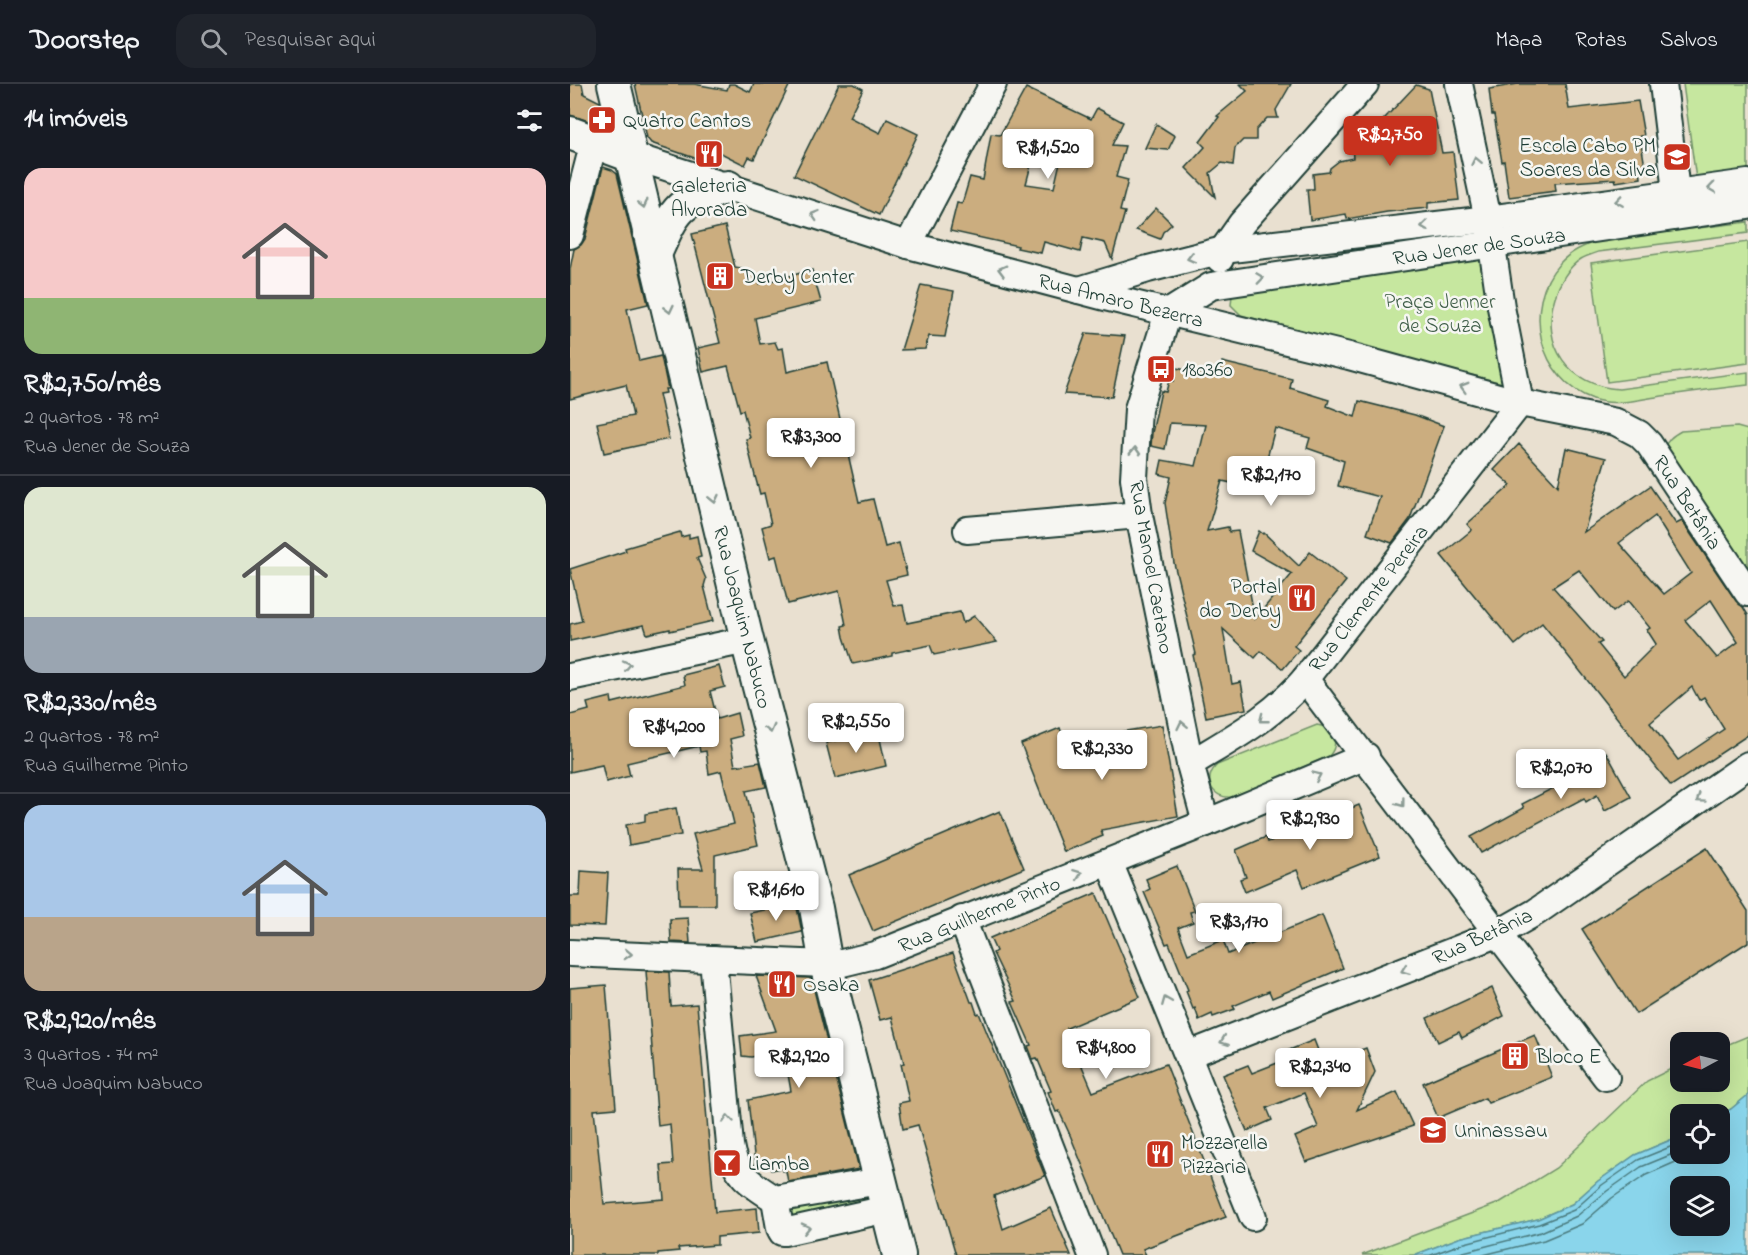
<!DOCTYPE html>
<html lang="pt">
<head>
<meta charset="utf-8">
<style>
	:root { --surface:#171b24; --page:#20242c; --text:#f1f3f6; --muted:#9ea1a6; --line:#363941; --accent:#c8321e }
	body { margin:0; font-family:"Indie Flower",sans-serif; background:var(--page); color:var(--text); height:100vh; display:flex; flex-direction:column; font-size:22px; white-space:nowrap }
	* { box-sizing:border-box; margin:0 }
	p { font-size:20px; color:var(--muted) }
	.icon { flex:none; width:33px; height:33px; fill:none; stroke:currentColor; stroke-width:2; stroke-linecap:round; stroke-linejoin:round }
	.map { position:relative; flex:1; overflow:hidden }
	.panel { display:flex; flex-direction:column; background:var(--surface); width:570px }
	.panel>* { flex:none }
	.needle { width:39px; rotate:263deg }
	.buttons { position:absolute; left:1100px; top:948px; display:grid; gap:12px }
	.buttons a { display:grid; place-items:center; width:60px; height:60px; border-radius:12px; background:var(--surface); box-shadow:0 6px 24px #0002; font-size:30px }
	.price { position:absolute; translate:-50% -51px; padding:0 14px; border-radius:6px; background:#fff; color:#222; font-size:20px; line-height:39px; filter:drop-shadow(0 2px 3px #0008) }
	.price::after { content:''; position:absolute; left:50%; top:36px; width:18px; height:14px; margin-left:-9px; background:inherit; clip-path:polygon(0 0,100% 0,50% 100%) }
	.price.selected { background:var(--accent); color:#fff }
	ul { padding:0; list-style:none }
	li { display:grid; align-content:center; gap:12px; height:318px; padding:0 24px }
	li+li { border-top:2px solid var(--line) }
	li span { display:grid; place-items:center; height:186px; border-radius:18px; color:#555 }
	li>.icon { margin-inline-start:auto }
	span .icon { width:108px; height:108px; fill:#fffc; stroke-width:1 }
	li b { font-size:26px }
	h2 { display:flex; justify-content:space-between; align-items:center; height:72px; padding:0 24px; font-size:26px }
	header { display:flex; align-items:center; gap:36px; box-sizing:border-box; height:84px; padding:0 30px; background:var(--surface); border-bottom:2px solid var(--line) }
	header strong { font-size:28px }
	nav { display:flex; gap:33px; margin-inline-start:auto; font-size:21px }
	.search { width:420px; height:54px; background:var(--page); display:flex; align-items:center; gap:15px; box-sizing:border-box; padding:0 21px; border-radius:18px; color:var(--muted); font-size:22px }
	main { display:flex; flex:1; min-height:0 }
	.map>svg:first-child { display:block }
	.green { fill:#c6e79f; stroke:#72926a; stroke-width:1.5 }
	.water { fill:#8ad5eb; stroke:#5f98a2; stroke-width:1.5; fill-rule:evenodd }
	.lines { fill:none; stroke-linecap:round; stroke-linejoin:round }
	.shore { stroke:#4a7a7d; stroke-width:1.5 }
	.building { fill:#cbad7f; stroke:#1f3d34; stroke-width:1.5; fill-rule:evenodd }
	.minor-casing { stroke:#1f3d34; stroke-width:30 }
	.major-casing { stroke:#1f3d34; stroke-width:36 }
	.minor { stroke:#f6f6f2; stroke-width:26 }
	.major { stroke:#f6f6f2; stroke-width:32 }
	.oneway { stroke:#8a9a93 }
	.labels { text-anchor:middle; stroke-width:5; stroke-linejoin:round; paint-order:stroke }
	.poi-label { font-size:21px; fill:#1f3d34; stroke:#f6f6f2; text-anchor:start }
	.street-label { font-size:21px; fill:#1f3d34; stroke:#f6f6f2 }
	.park-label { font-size:21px; fill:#405f49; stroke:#f6f6f2 }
</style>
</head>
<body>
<header>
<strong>Doorstep</strong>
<div class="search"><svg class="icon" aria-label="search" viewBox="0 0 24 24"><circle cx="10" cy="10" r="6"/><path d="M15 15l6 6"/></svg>Pesquisar aqui</div>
<nav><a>Mapa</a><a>Rotas</a><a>Salvos</a></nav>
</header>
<main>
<section class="panel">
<h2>14 imóveis<svg class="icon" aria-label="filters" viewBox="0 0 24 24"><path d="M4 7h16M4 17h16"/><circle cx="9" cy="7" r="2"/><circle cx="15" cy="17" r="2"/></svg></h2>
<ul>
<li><span style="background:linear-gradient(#f6c9c9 70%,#8fb573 0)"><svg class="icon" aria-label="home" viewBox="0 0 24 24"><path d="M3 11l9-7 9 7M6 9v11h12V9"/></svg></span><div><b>R$2,750/mês</b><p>2 quartos · 78 m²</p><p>Rua Jener de Souza</p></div></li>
<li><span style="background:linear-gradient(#dfe7d0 70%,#9aa5b1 0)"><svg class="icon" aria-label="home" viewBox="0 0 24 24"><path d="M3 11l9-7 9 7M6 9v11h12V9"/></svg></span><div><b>R$2,330/mês</b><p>2 quartos · 78 m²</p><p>Rua Guilherme Pinto</p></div></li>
<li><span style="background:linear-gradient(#a9c7e8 60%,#b9a48a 0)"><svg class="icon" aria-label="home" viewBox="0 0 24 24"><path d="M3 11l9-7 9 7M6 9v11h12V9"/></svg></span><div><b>R$2,920/mês</b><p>3 quartos · 74 m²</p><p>Rua Joaquim Nabuco</p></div></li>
</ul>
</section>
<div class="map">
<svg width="1178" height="1171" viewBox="0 0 1178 1171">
	<rect width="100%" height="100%" fill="#e9e0d0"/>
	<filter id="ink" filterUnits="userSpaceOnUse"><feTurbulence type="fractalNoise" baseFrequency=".0167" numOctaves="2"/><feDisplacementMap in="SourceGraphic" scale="12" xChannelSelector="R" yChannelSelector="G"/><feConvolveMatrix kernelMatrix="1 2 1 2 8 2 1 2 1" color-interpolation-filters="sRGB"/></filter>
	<g filter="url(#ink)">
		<g class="green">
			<path d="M1113,0H1178V92L1126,95Z"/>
			<path d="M1178,138V149L1028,168C1023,170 1016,172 1011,175C998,183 989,200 985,213C970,261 999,302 1049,305L1178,288V301C1149,304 1120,308 1092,312C1071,315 1044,323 1023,315C969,296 951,222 990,179C1001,167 1014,162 1029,156Z"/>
			<path d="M1178,158V279L1037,298L1021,179Z"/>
			<path d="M911,171L933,298L932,299L671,231L661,221L662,211Z"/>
			<path d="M1167,343L1178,346V483L1170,482L1094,365C1097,356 1102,352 1111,347Z"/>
			<path d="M747,641C764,643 770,660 759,672L662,713C642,715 632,695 647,681Z"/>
			<path d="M1178,952V1011L1161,1025L1149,1032L1110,1030V1052L1065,1071L1028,1097L1002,1120L968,1135L889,1154L844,1171H792L929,1119L986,1084L1077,997L1107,982L1110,981V998H1149V964Z"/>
			<path d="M310,1097L317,1125L217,1142L212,1117Z"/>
		</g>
		<path class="water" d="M1178,1011V1171H844L889,1154L968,1135L1002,1120L1028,1097L1065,1071L1110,1052V1070H1149V1032L1161,1025ZM1110,1102H1149V1142H1110Z"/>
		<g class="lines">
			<g class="shore">
				<path d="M861,1171L891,1160L969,1140L1004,1126L1032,1101L1068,1076L1110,1059"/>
				<path d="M882,1171L971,1148L1007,1132L1037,1107L1071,1083L1110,1067"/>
				<path d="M913,1171L974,1156L1012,1140L1042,1114L1076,1091L1124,1070"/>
			</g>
		</g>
		<g class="building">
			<path d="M0,0H12L14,10L30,18L33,39L31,41L0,31Z"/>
			<path d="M65,0H124L157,6L159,0H164L180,8L184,0H220L184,75L179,73L175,81L151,69L145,81L81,59L77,54Z"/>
			<path d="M269,0H284L293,5L279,33L310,49L317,35L348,50L309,131L224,91Z"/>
			<path d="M670,0H721L706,26L708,34H697L686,46V56H673L665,64L663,81L652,79L640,89L645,113L616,84L635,63L630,58L649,33L647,32L677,7Z"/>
			<path d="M948,0H995L999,25L1068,17L1074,52H1070L1075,83L1070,84L1071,94L1046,98L1045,95L985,99L986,107L939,113L934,77L932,78L924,31H922L919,5Z"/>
			<path d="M846,1L859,5L872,69L883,68L889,116L858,119V124L817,128L777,135L776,130L740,136L737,105H744L743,90L759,88L760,84L769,77L783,74L781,54L798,52Z"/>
			<path d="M456,4L521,35L527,24L553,38L542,61L555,62L546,93L558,96L550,127L555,128L542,175L535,159L513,154L510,168L474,158L471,169L447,164L448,162L380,147L387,119L392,120L400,93L413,96L421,50L430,51ZM452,52L495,57L484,104L456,100L461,81L451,79Z"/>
			<path d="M586,40L605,52L598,66L575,64Z"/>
			<path d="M33,83L42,86L47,90L78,220L57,225L69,277L91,272L98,305H95L96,309L89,310L99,355L34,369L27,339L63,332L56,301L0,315V185L4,165L11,161L15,155Z"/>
			<path d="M586,124L602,140L593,148L590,155L566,146Z"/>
			<path d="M155,142L165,183L181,186L190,200L242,186L251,218L185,234L190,260L205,258L208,265L213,264L217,288L257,278L289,418L303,415L315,463L329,459L337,491L316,496L324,522L333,521L337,539L390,528L393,539L404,532L427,558L364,571L360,561L322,569V572L283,580L274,553L272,542L276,541L269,507L218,520L206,472L200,474L192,443L201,440L194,409L190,410L185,392L176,355L180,354L173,326L170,327L158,282L133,288L128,264L150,259L122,150Z"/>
			<path d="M351,201L384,207L375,253L359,252L355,265L331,266Z"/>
			<path d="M516,249L555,252L542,313L494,310Z"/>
			<path d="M652,278L722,295L720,304L759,316L757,322L785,333L789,317L845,331L874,342L840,435L822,459L797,450L810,413L768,402L774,377L737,364L740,354L705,344L692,393L678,389L675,402L652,397L637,447L658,443L659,448L668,447L685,535L722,490L681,467L689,447L693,450L694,449L729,482L740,468L776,497L724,562L729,566L713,585L691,567L685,574L653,545L662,600L671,598L676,625L636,633L623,571L626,570L604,479L595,419L601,393L589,390L592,376L626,382L636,341L600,339L595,365L581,362L582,349L591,307L596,308L599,296L603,297L606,284L648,293Z"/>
			<path d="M949,360L988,402L996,364L1036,374L1014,448L1080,402L1106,440L1112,437L1166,517L1173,523L1178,531V651L1101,702L972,539L945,561L871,471L902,446L897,440L941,401L924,386ZM1085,432L1121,489L1094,510L1049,459ZM1009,486L1043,528L1058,517L1080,544L1077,546L1086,560L1054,592L1028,560L1032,558L983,503ZM1141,516L1168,558L1147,574L1115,536ZM1122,603L1129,616L1134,613L1154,645L1108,676L1080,639Z"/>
			<path d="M110,448L111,453L119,451V454L127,452L131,473L127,474L136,495L134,502L143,537L100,547V545L77,550L74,541L0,557V540L12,537L0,485L56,467L55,464Z"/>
			<path d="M149,582L155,603L140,607L147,635L167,629L172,652L160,655L165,682L190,678L196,703L176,707L188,761L145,771V821H109L108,785H133L123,750L164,740L151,687L139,690L136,667L130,668L129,662L57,679L60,692L36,698L32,681L0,688V631L19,626L17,619L41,613L42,619L115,601L113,591Z"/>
			<path d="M592,641L608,732L531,746L533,752L494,768L451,660L490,644L495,657Z"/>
			<path d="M308,646L316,682L265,694L256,659Z"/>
			<path d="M1036,668L1061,713L1035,727L1027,711L1016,718L1014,714L911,769L901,753L954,724L952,720L999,696L992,682L1006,675L1011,683Z"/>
			<path d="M789,721L810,772L734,803L727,786L675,808L670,795L676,793L666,766L696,753L698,758Z"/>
			<path d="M106,724L111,751L59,761L56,741L75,737V730Z"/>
			<path d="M430,727L454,784L303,847L279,791Z"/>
			<path d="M1137,764L1178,827V858L1066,930L1012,845Z"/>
			<path d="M607,782L625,827L620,828L623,838L608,844L618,870L653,856L658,870L752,831L773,884L702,914L699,907L663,922L665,925L643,933L642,930L629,936L625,924L623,925L616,907L618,906L599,859L596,860L574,808L580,805L576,795Z"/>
			<path d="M11,787L38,789L35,842L0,841V812H10Z"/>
			<path d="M526,809L570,913L497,944L509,975L523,1008L596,980L656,1133L573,1165L576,1171H549L500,1051L489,1027L486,1028L478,1008L481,1007L467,974L463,975L458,962L461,961L442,918L446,917L423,869L426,867L420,854Z"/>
			<path d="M226,819L232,848L187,858L180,829Z"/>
			<path d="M118,834L120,859L101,858L100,835Z"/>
			<path d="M383,869L401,918H403L407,930L409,929L475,1092L424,1112L433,1145L481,1124L501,1171H386L348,1041L333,1045L329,1019L339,1017L331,980L334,979L322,933L310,936L299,896Z"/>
			<path d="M76,887L99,888L101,922L127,920L145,1128L187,1124L189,1149L147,1153V1161L108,1164L109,1167L88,1169V1171H0V904L36,901L46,1024L24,1026L34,1120L94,1115L91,1081L103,1080L100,1040L88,1042Z"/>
			<path d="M186,892L241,894L289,1085L218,1098L216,1087H212V1084L201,1086L200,1077L185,1080L178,1016L221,1007L214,968L181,973L172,972L170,952L206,947Z"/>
			<path d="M922,904L934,932L892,954L889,948L868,958L857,934Z"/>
			<path d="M965,951L982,993L918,1019L915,1014L868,1034L853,999Z"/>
			<path d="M744,956L751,974L768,967L770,974L796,964L805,988L787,1026L827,1008L843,1042L736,1078L725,1053L748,1043L734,1009L697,1024L702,1036L677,1047L653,991L678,981L682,989L720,974L717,967Z"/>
		</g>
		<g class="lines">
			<g class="minor-casing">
				<g id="minor">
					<path d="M889,0L918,135L931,223L950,319"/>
					<path d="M1093,0L1108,124"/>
					<path d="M62,72L338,161L535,213L779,272L950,319L1046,338L1069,350L1079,360L1178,509"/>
					<path d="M0,151L24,58"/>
					<path d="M338,161L423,0"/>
					<path d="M650,175L653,166L672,139L795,0"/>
					<path d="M509,206L578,185L653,166L918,135L1178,99"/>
					<path d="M598,229L641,202L1178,122"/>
					<path d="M598,229L568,325L564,394L569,431L620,680L636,739"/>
					<path d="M397,446L569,431"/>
					<path d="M0,593L177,556"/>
					<path d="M735,595L1036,993"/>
					<path d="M620,680C664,653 701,634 735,595L950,319"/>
					<path d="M539,778L683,1133"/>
					<path d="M392,835L522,1171"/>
					<path d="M0,869L256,880L272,879L305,871L636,739L796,672"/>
					<path d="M143,875L160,1061C164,1090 181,1100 205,1115L310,1097"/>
					<path d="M618,971L929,849L966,828L1178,681"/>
					<path d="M205,1115L210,1144L212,1148H214L317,1125"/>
				</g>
			</g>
			<g class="major-casing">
				<g id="major">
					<path d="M44,0L177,556L246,824L256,880L329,1171"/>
					<path d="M0,49L62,72"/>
					<path d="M86,168C106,123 109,117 158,103"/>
				</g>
			</g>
			<use href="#minor" class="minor"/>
			<use href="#major" class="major"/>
		</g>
		<defs><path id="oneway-chevron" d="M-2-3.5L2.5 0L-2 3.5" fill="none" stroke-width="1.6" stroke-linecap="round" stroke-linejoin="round" transform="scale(1.5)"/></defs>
		<g class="oneway">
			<use href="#oneway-chevron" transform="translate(906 77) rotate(-102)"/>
			<use href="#oneway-chevron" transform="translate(1142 104) rotate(172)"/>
			<use href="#oneway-chevron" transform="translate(1049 117) rotate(172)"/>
			<use href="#oneway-chevron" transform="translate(73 120) rotate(76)"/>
			<use href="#oneway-chevron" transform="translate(245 131) rotate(-162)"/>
			<use href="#oneway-chevron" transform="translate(855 142) rotate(173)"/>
			<use href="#oneway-chevron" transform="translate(621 174) rotate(166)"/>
			<use href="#oneway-chevron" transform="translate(432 186) rotate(-165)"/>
			<use href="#oneway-chevron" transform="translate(690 194) rotate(-8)"/>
			<use href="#oneway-chevron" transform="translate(99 225) rotate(77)"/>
			<use href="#oneway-chevron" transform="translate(894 303) rotate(-164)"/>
			<use href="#oneway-chevron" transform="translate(565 367) rotate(-88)"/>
			<use href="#oneway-chevron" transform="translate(144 415) rotate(77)"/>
			<use href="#oneway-chevron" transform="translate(57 581) rotate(-12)"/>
			<use href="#oneway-chevron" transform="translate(693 635) rotate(142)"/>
			<use href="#oneway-chevron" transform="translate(612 641) rotate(-102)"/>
			<use href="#oneway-chevron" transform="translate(200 645) rotate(76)"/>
			<use href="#oneway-chevron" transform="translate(747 692) rotate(-23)"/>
			<use href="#oneway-chevron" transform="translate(1130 715) rotate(145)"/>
			<use href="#oneway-chevron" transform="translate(831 719) rotate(53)"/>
			<use href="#oneway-chevron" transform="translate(508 790) rotate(-21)"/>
			<use href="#oneway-chevron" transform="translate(58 870) rotate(3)"/>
			<use href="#oneway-chevron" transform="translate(835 886) rotate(159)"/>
			<use href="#oneway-chevron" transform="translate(596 917) rotate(-112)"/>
			<use href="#oneway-chevron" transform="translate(654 957) rotate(159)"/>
			<use href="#oneway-chevron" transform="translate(158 1035) rotate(-95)"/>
			<use href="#oneway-chevron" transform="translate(236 1144) rotate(-13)"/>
		</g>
	</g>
	<defs>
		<g id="pharmacy-square" transform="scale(1.5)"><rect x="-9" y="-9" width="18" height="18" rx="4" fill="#c8321e" stroke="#f6f6f2"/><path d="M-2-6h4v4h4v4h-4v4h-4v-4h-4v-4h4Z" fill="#fff"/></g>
		<g id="restaurant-square" transform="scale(1.5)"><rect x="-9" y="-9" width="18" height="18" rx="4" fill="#c8321e" stroke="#f6f6f2"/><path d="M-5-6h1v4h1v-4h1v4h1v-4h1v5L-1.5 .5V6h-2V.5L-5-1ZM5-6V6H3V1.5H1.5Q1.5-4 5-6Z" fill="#fff"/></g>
		<g id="school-square" transform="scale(1.5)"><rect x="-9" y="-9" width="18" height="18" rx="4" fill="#c8321e" stroke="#f6f6f2"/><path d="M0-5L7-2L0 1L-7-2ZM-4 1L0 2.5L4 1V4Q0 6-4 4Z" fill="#fff"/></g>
		<g id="building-square" transform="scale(1.5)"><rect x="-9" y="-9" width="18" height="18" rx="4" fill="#c8321e" stroke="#f6f6f2"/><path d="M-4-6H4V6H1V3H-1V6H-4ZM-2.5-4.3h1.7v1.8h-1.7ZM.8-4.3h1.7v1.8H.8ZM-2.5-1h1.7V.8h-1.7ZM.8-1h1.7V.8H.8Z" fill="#fff"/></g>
		<g id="bus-square" transform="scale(1.5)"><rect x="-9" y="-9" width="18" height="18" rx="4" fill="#c8321e" stroke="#f6f6f2"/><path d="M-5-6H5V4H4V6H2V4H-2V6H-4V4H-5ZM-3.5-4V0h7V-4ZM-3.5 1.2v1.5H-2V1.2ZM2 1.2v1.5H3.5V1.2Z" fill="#fff"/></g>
		<g id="university-square" transform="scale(1.5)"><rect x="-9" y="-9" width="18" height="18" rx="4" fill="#c8321e" stroke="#f6f6f2"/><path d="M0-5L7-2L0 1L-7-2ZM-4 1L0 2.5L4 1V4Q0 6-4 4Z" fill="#fff"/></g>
		<g id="bar-square" transform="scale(1.5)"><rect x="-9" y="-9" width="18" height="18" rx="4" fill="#c8321e" stroke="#f6f6f2"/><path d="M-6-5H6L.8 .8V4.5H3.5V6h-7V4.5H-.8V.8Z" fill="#fff"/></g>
	</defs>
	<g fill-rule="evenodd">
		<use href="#pharmacy-square" x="32" y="36"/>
		<use href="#restaurant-square" x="139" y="70"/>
		<use href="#school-square" x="1107" y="73"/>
		<use href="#building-square" x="150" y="192"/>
		<use href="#bus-square" x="591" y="285"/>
		<use href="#restaurant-square" x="732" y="514"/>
		<use href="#restaurant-square" x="212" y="900"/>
		<use href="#building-square" x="945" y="972"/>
		<use href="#university-square" x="863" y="1046"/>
		<use href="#restaurant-square" x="590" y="1070"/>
		<use href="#bar-square" x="157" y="1079"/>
	</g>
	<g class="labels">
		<g class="poi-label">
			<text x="53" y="43">Quatro Cantos</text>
			<text x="1086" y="68" text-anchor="end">Escola Cabo PM<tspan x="1086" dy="24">Soares da Silva</tspan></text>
			<text x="139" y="108" text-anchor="middle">Galeteria<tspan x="139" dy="24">Alvorada</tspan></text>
			<text x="171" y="199">Derby Center</text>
			<text x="612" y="292">180360</text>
			<text x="711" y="509" text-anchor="end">Portal<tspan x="711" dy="24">do Derby</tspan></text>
			<text x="233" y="907">Osaka</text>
			<text x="966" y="979">Bloco E</text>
			<text x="884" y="1053">Uninassau</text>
			<text x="611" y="1065">Mozzarella<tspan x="611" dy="24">Pizzaria</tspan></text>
			<text x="178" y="1086">Liamba</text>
		</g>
		<g class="street-label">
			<text transform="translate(909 162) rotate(-8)" y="7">Rua Jener de Souza</text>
			<text transform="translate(551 216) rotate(14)" y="7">Rua Amaro Bezerra</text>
			<text transform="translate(1118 418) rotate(57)" y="7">Rua Betânia</text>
			<text transform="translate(582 483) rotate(80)" y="7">Rua Manoel Caetano</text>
			<text transform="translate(798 514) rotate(-52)" y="7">Rua Clemente Pereira</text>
			<text transform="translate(173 533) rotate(76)" y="7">Rua Joaquim Nabuco</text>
			<text transform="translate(409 830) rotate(-22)" y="7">Rua Guilherme Pinto</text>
			<text transform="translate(912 852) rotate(-25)" y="7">Rua Betânia</text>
		</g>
		<g class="park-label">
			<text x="870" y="224">Praça Jenner<tspan x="870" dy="24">de Souza</tspan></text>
		</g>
	</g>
</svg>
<div class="buttons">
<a><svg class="needle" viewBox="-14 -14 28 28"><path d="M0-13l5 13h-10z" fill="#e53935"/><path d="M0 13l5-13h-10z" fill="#9ea1a6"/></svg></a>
<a><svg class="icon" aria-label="locate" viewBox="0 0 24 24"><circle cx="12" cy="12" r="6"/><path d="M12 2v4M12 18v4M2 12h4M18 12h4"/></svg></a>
<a><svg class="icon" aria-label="layers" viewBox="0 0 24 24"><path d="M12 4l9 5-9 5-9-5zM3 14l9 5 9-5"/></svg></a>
</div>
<b class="price selected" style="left:820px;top:83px">R$2,750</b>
<b class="price" style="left:478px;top:96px">R$1,520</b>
<b class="price" style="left:241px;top:385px">R$3,300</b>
<b class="price" style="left:701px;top:423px">R$2,170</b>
<b class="price" style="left:286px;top:670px">R$2,550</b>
<b class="price" style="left:104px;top:675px">R$4,200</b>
<b class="price" style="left:532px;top:697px">R$2,330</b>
<b class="price" style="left:991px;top:716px">R$2,070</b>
<b class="price" style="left:740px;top:767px">R$2,930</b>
<b class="price" style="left:206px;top:838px">R$1,610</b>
<b class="price" style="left:669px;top:870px">R$3,170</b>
<b class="price" style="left:536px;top:996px">R$4,800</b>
<b class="price" style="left:229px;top:1005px">R$2,920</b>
<b class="price" style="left:750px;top:1015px">R$2,340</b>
</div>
</main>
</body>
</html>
